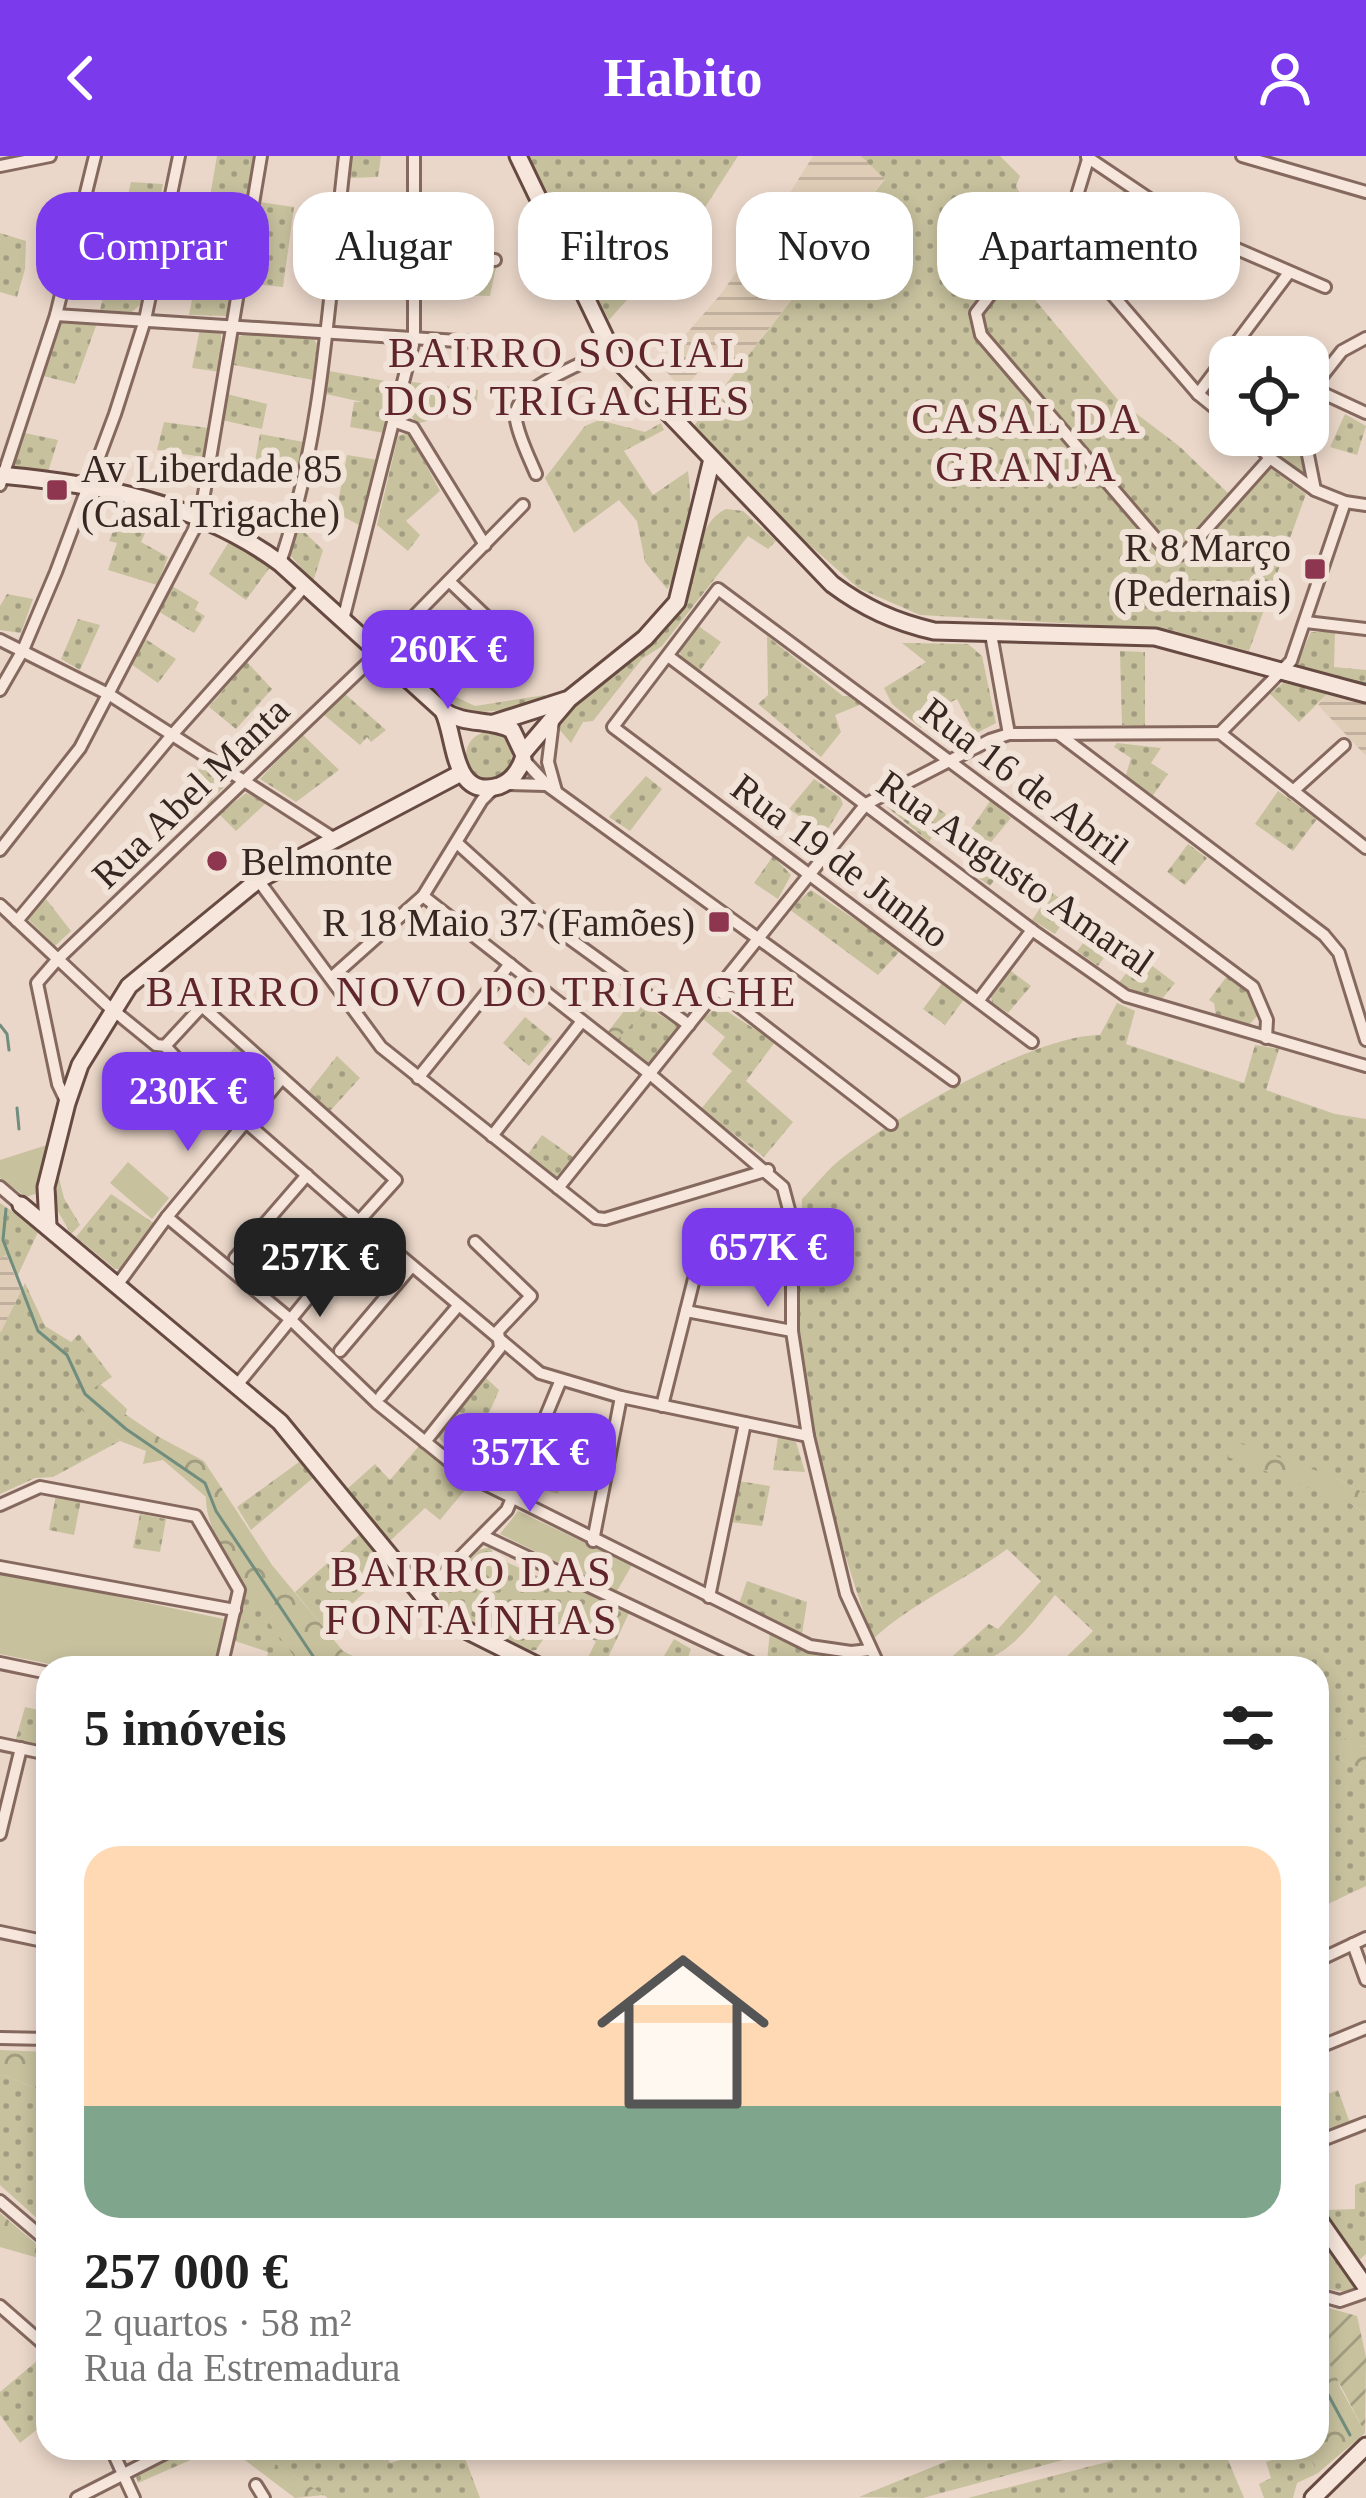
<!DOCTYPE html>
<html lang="pt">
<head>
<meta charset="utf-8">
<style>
	:root { --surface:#fff; --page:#f2f2f2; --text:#222; --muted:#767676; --accent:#7c3aed }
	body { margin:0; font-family:Georgia,serif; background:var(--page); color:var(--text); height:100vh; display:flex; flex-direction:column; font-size:45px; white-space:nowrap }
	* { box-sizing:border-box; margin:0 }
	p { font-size:39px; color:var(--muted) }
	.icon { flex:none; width:66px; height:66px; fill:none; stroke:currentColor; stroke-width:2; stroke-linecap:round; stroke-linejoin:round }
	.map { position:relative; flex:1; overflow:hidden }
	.panel { position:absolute; left:36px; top:1500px; width:1293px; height:804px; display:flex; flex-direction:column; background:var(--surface); border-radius:36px; box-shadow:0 6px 18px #0003 }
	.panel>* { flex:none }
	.banner { position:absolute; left:36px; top:36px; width:1296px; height:108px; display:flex; gap:24px }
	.buttons { position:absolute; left:1209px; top:180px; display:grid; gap:24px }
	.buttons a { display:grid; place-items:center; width:120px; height:120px; border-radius:24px; background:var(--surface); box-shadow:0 6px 18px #0003; font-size:60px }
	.price { position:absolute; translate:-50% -102px; padding:0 27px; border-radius:24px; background:var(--accent); color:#fff; font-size:39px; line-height:78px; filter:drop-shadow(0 3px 6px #0008) }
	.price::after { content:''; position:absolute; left:50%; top:72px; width:36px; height:27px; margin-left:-18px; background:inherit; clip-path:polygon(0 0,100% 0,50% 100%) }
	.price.current { background:#222; color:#fff }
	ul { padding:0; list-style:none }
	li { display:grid; align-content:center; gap:24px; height:636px; padding:0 48px }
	li span { display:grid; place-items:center; height:372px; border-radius:36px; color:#555 }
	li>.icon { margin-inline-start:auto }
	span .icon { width:216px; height:216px; fill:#fffc; stroke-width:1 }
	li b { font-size:51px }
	h2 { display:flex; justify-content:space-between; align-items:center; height:144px; padding:0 48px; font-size:51px }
	.tag { padding:0 42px; border-radius:36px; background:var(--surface); box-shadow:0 6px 18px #0003; font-size:42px; line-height:108px }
	.tag.current { background:var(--accent); color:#fff }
	header { display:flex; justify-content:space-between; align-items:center; height:156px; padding:0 48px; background:var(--accent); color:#fff; font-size:54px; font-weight:800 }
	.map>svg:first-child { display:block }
	.farmland { fill:url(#farmland-rules) }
	.grass { fill:url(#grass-dots) }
	.forest { fill:url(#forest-crowns) }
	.park { fill:#c7c19e }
	.garden { fill:url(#garden-furrows) }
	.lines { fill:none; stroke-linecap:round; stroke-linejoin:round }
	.stream { stroke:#718d7e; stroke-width:3 }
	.street-casing { stroke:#85695f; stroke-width:16 }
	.secondary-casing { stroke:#674a42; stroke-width:21 }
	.street { stroke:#f6e6dc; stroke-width:10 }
	.secondary { stroke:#f6e6dc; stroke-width:15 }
	.poi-dot { fill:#8e364f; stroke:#f2e3d8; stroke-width:4.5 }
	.labels { text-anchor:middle; stroke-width:12; stroke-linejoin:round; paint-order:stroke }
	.poi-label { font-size:39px; fill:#372621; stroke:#f2e3d8; text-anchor:start }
	.street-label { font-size:39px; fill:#372621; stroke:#f2e3d8 }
	.neighbourhood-label { font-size:42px; letter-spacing:3px; fill:#5f252a; stroke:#f2e3d8 }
</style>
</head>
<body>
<header><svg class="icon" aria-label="back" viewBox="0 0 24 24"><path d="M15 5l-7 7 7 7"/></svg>Habito<svg class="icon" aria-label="person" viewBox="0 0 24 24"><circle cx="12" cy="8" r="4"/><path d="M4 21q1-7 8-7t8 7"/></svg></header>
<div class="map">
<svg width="1366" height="2342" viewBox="0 0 1366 2342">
	<defs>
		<pattern id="farmland-rules" width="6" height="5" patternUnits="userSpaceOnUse" patternTransform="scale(3)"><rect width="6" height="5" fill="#dfcdb7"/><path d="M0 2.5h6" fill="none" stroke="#c0b09d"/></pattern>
		<pattern id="grass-dots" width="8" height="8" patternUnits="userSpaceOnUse" patternTransform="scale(3)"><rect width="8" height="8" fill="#c7c19e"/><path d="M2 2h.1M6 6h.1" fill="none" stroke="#a29d80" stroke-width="1.8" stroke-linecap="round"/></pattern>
		<pattern id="forest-crowns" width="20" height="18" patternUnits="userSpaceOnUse" patternTransform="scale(3)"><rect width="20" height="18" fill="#c7c19e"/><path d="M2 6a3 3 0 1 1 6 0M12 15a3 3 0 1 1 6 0" fill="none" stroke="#a29d80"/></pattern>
		<pattern id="garden-furrows" width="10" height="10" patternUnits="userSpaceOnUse" patternTransform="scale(3)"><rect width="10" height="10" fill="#c7c19e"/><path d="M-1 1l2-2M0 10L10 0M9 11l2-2" fill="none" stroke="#a29d80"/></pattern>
	</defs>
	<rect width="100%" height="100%" fill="#ead7c9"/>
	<g class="farmland">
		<path d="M813,0H902L740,210L717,192L683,235L660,208L720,139L764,78Z"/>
		<path d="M1330,535L1366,542V600L1318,549Z"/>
		<path d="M6,1098L21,1136L0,1178V1102Z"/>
	</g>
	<g class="grass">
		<path d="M217,0H255L238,105L200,99L206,72L173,68L178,41L209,46Z"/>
		<path d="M352,0H381L378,21L349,22Z"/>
		<path d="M523,0H738L693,70L609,164Z"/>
		<path d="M861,0H1000L1020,20L1016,30L1035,65L1000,109L1037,146L1117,243L1179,290L1229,338L1259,304L1306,338L1249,495L1167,473L920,459L858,432L777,360L693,271L885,23Z"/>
		<path d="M131,26L163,28L141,148L132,156L100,154Z"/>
		<path d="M1123,34L1191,79L1166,118L1148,102L1156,92L1130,71L1096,112L1081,93Z"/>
		<path d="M259,46L294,51L283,131L245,127Z"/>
		<path d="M0,77L26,85L25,113L17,141L0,136Z"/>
		<path d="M375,110L407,111L405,139L372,138Z"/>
		<path d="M456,110L496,111L490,140L457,139Z"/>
		<path d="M195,129L232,133L227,160L189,159Z"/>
		<path d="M68,164L97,167L75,228L39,219L58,168Z"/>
		<path d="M200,173L221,178V216L192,212Z"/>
		<path d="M248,176L312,180L317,188L313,224L234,209L235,183Z"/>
		<path d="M329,215L397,227L384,277L350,271L354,246H362L326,238Z"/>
		<path d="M227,238L267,248L262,273L222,264Z"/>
		<path d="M1345,258L1366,270L1357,299L1330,291Z"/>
		<path d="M599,264L645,276L661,267L664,274L624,295L653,339L688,315C693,351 690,404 667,433L645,406L637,365L619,344L574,377L545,322L585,270Z"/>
		<path d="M164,266L208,272L203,301L157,294Z"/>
		<path d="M20,276L58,284L48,316L18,314L14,309Z"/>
		<path d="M260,278L304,286L297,313L255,305Z"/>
		<path d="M404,278L410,279L440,335L406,365L420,379L408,395L377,369L398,280Z"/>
		<path d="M347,299L378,304L359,369L336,357Z"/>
		<path d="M124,349L155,355L141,386L168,401L157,429L108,414L117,387L109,385Z"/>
		<path d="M726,353L743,355L776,385L768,393L748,380L662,490L642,503L593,565L583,566L571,587L559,573C587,521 662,500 685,445C697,415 695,367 726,353Z"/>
		<path d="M299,371L323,394L313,426L290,399Z"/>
		<path d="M230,384L271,410L246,444L209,418Z"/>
		<path d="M172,430L199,446L195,454L205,460L194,477L158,455Z"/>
		<path d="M7,438L33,443L21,477L0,474V450Z"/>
		<path d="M78,463L100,469L80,514L61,503Z"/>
		<path d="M697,469L721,486L699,516L681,501L679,491Z"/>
		<path d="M1311,476H1335L1334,511L1366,514V530L1302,516L1297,508Z"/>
		<path d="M767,480L843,540H852L862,548L835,559L841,576L821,601L758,548L768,539Z"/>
		<path d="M144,482L176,503L158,527L131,508Z"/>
		<path d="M902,487L968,488L982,500L996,567L975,578L957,543L938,552L921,572L892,548L884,532L926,506Z"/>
		<path d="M1120,495L1145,496V571L1122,569Z"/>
		<path d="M247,506L272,533L236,573L209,551Z"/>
		<path d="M1283,527L1330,535L1299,566L1270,538Z"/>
		<path d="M445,536L475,550L545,539V545C507,552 473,567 442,540Z"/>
		<path d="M344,537L386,574L371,586L367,581L360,589L323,558Z"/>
		<circle cx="489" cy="599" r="23"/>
		<path d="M302,578L339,614L296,646L260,623Z"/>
		<path d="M1117,587L1161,592L1151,607L1168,618L1151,642L1125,622L1131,602L1114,591Z"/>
		<path d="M206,607L229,625L208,648L186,625Z"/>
		<path d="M646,620L662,633L630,675L609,661Z"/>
		<path d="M814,623L840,641L843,648L825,678L789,653Z"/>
		<path d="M910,631L946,658L929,686L887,651L888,643Z"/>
		<path d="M1278,635L1317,663L1293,695L1255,668Z"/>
		<path d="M246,637L266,647L236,675L219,658Z"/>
		<path d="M990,645L1011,662L991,686L1011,701L990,730L970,716L990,687L971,673Z"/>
		<path d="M1188,688L1207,702L1185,729L1167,716Z"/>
		<path d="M773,700L791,719L778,743L754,727Z"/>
		<path d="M811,734L901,794L878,819L789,753Z"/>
		<path d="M1051,736L1073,752L1055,778L1032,764Z"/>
		<path d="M46,743L71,775L55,790L27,762Z"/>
		<path d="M1098,768L1118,782L1098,810L1077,795Z"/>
		<path d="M1139,800L1175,827L1161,844L1118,828Z"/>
		<path d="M1007,812L1031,830L1008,857L992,846L990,836Z"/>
		<path d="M1227,820L1248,836L1258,859L1248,870L1216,860L1214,847L1209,844Z"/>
		<path d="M943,826L965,842L945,869L923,853Z"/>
		<path d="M1117,847L1135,855L1126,888L1244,927L1255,889L1279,893L1266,934L1335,958L1366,963V1338L1334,1321L1350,1347L1366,1358V1591L1345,1583L1339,1603L1366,1614V1730L1317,1753V1512H1055L1093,1475L1055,1439C1020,1482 1001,1512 939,1512L989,1468L998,1473L1041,1425L1007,1393C964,1425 912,1447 873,1483C837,1384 808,1271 799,1165C796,1125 802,1083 802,1043C815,1030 827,1014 841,1003C894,961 1034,879 1100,879Z"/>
		<path d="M647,851L678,870L650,908L616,885Z"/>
		<path d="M725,854L775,886L746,925L793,966L764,1001L701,953L732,915L712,898L725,881L703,863L712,855Z"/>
		<path d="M525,861L552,883L529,910L503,887Z"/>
		<path d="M237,889L273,921L244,952L208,921Z"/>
		<path d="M337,900L360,922L330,955L309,935Z"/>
		<path d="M542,979L573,1001L556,1021L528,998Z"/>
		<path d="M58,1018L64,1042L80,1069L71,1078L56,1052Z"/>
		<path d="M111,1038L155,1068L120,1113H115L76,1081Z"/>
		<path d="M0,1047L39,1074L17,1121L6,1099L0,1102Z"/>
		<path d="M25,1127L45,1170L71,1186L79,1178L112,1221L73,1246L120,1285L53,1321L35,1322L0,1338V1178Z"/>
		<path d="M485,1221L499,1234L487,1262L495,1270L469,1313L436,1279Z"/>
		<path d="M544,1275L574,1283L558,1338L524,1327Z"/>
		<path d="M778,1281L796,1286L805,1316L773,1314Z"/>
		<path d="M419,1290L470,1328L440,1364L425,1352L390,1385L346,1334L375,1308L390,1324Z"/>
		<path d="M299,1306L313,1322L251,1374L237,1351Z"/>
		<path d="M738,1325L770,1330L762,1370L730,1366Z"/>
		<path d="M56,1339L81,1344L74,1379L49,1374Z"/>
		<path d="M140,1358L166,1363L160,1396L133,1392Z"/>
		<path d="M360,1378L389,1415L324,1472L295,1436Z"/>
		<path d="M490,1391L495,1401L551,1426L558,1423L630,1455L603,1512H583L596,1485L555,1466L536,1494L528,1495L446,1454L439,1442V1432L479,1394Z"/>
		<path d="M747,1425L807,1446L802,1478L739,1448Z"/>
		<path d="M245,1432L303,1512H265L268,1496L235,1485Z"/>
		<path d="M770,1474L829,1498L828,1512H785L767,1506Z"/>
		<path d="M674,1483L691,1493L684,1512H657Z"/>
		<path d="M25,1551L48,1556V1590L15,1586Z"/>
		<path d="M0,1918L48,1937V2072L0,2029Z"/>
		<path d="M1338,1934L1350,1967L1317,1980V1942Z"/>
		<path d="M1366,2025V2098L1358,2105L1325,2054L1355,2053V2029Z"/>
		<path d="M1317,2079L1355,2129L1352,2137L1317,2131Z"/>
		<path d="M44,2199L48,2203V2265L20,2287L0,2259V2236Z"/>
		<path d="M187,2292H218L138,2327L136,2321Z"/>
		<path d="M250,2292H314L327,2297L335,2292H383L390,2307L442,2292H461L480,2342H328Z"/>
		<path d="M979,2292H1107L923,2342L859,2341Z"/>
		<path d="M1161,2292H1223L1244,2342H968Z"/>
		<path d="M1306,2293L1318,2317L1297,2327L1293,2342H1264L1259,2328L1271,2322L1266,2306Z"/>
	</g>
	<g class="forest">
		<path d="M635,841L647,851L616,885L607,877Z"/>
		<path d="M100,1228L127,1253L125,1258L159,1281L204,1305L272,1409L343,1495L375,1512H303C274,1473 204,1387 206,1341L163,1304L143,1308L146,1295L120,1285L72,1246Z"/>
		<path d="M1239,1287L1334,1321L1366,1338V1358L1350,1347L1228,1301Z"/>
		<path d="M1345,1582L1366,1591V1614L1339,1603Z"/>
		<path d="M0,1894L48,1896V1937L0,1918Z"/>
		<path d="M0,2057L48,2098L42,2103L0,2091Z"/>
		<path d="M1317,2148L1340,2231L1365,2277L1318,2317L1305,2292H1317Z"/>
		<path d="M229,2292H250L324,2339L295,2342Z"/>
	</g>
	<g class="park">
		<path d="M412,226L478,234L476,252L416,268L405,246Z"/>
		<path d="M1262,279H1298L1306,316L1295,315L1262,287Z"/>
		<path d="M47,989L44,1023L38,1037L26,1041L0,1022V1004Z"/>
		<path d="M128,1006L169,1042L152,1063L110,1027Z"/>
		<path d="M518,1355L632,1409L617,1435L500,1378Z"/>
		<path d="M0,1416L224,1463L214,1512H69L0,1498Z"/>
	</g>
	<path class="garden" d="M1318,2149L1357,2160L1366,2201L1365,2277L1325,2199Z"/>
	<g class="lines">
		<g class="stream">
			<path d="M1332,521L1366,528"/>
			<path d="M0,869L7,878L9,894"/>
			<path d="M17,952L19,973"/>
			<path d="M6,1053L3,1084L38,1175L67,1199L85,1238L126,1273L205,1327L216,1355L321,1512"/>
			<path d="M1317,2218L1350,2279"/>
		</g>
		<g class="street-casing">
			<g id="street">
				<path d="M1089,0L1075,46L1059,68L1061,79L1198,238L1230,264"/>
				<path d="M1242,0L1366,36"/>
				<path d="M1087,1L1200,77L1325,131"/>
				<path d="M0,10L50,0"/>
				<path d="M1059,68L1042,72L976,157L981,179L1168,397L1176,400L1185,397L1270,302"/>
				<path d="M414,98L495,104"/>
				<path d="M1170,123L1200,77"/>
				<path d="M56,159L473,186"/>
				<path d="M1312,232L1366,257"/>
				<path d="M1198,238L1288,118"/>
				<path d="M1308,238L1342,195L1366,182"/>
				<path d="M393,265L413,272L485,389"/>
				<path d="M1248,279L1270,302L1315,334"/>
				<path d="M1304,279L1315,334L1345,346L1366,349"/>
				<path d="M536,318C529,301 519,282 516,264C510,231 585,209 609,193"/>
				<path d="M0,329L56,159L95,0"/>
				<path d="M280,407C324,276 329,136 345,0"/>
				<path d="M449,425L490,464"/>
				<path d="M343,464L414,183V0"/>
				<path d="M1306,466L1366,473"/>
				<path d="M991,478L1009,578"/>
				<path d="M0,484L110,539L333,682"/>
				<path d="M668,500L1032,774L1126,840L1366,910"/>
				<path d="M0,534L23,494L56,416L115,258L145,164L179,0"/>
				<path d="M553,565L548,606L556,635"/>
				<path d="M1220,577L1291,505L1345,346"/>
				<path d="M1060,579L1324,779L1339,797L1366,884"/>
				<path d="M523,598V603L548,630L953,924"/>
				<path d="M504,628L545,629"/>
				<path d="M1293,635L1344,589"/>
				<path d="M457,687L533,756L689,869"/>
				<path d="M0,694L80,592L200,362L261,0"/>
				<path d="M258,724L381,891L596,1062L605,1063L768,1014"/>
				<path d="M423,740L650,918L783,1031L792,1065V1175L808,1280L846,1438L880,1512"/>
				<path d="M0,749L108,850L156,889L165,890L192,919L359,1065L540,1217L621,1241L808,1280"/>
				<path d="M17,765L172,579L305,430"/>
				<path d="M331,822L423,740L482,644L494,632"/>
				<path d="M718,834L891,968"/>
				<path d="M979,844L1032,774"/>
				<path d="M1032,886L613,571L718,433L1253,831L1267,864L1266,882"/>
				<path d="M165,890L202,850L396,1024L359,1065"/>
				<path d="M418,922L510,808"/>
				<path d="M67,947L58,928L37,827L57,804L378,497L523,349"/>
				<path d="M492,980L582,865"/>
				<path d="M0,1031L21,1049"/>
				<path d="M558,1032L866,648L990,584L1009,578L1220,577L1366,692"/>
				<path d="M167,1061L291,1164L377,1247L465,1318L810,1490L851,1496L870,1494"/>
				<path d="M235,1102L307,1019"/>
				<path d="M118,1128L167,1061L282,922"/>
				<path d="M686,1155L792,1175"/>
				<path d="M340,1195L412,1110"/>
				<path d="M238,1228L366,1071"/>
				<path d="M381,1240L458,1150"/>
				<path d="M662,1250L701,1095"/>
				<path d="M425,1286L500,1192L498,1175L531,1140L475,1086"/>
				<path d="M0,1349L40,1331L196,1360L239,1434L221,1512"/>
				<path d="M483,1380L762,1512"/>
				<path d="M593,1385L621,1241"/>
				<path d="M0,1411L235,1454"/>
				<path d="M421,1441L507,1354L560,1226"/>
				<path d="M709,1441L745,1267"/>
				<path d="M0,1507L48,1517"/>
				<path d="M0,1588L48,1598"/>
				<path d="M0,1678L21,1592"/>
				<path d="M0,1776L48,1786"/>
				<path d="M1353,1788L1366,1824"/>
				<path d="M1317,1805L1366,1782"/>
				<path d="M0,1882L48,1883"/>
				<path d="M43,1883L48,1862"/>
				<path d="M1317,1892L1366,1872"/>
				<path d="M1317,1986L1366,1967"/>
				<path d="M0,2045L48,2086"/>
				<path d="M1318,2139L1340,2145L1366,2136"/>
				<path d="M0,2150L48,2192"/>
				<path d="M111,2292L134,2342"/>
				<path d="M256,2329L264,2342"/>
				<path d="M77,2342L175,2292"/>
			</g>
		</g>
		<g class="secondary-casing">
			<g id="secondary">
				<path d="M518,0L614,200L832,428C864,452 895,466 934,475L1155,481L1366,538"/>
				<path d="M0,319C99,328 199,347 280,407L442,554C465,570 489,562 512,574L523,597L569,543L645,482L677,446L712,303"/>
				<path d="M444,557C456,583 452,644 499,630C512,625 519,615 523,603"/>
				<path d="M494,567L566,544"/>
				<path d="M21,1049L280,1266L440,1461L542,1512"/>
				<path d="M48,1070L46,1031L67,947L80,909L129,830L258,724L461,617"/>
				<path d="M1317,2061L1366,2131"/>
				<path d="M1313,2342L1366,2290"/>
			</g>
		</g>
		<use href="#street" class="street"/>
		<use href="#secondary" class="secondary"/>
	</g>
	<g class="poi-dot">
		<rect x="45" y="322" width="24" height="24" rx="6"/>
		<rect x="1303" y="401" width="24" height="24" rx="6"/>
		<circle cx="217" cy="705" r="12"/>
		<rect x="707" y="754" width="24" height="24" rx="6"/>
	</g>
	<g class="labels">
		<g class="poi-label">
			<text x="81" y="326">Av Liberdade 85<tspan x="81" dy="45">(Casal Trigache)</tspan></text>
			<text x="1291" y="405" text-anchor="end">R 8 Março<tspan x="1291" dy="45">(Pedernais)</tspan></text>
			<text x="241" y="719">Belmonte</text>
			<text x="695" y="780" text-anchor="end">R 18 Maio 37 (Famões)</text>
		</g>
		<g class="street-label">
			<text transform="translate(1025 624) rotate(37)" y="14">Rua 16 de Abril</text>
			<text transform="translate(190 636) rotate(-44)" y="14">Rua Abel Manta</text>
			<text transform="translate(841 704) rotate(37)" y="14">Rua 19 de Junho</text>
			<text transform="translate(1016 716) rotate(35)" y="14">Rua Augusto Amaral</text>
		</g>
		<g class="neighbourhood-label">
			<text x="568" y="211">BAIRRO SOCIAL<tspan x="568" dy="48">DOS TRIGACHES</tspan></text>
			<text x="1027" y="277">CASAL DA<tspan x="1027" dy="48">GRANJA</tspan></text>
			<text x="472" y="850">BAIRRO NOVO DO TRIGACHE</text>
			<text x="472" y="1430">BAIRRO DAS<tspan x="472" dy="48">FONTAÍNHAS</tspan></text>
		</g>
	</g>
</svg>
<div class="buttons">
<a><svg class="icon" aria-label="locate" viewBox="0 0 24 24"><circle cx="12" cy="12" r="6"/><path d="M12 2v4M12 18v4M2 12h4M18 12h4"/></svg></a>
</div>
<b class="price" style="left:448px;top:556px">260K €</b>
<b class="price" style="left:188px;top:998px">230K €</b>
<b class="price" style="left:768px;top:1154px">657K €</b>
<b class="price current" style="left:320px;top:1164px">257K €</b>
<b class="price" style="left:530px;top:1359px">357K €</b>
<div class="banner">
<a class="tag current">Comprar</a>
<a class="tag">Alugar</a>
<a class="tag">Filtros</a>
<a class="tag">Novo</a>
<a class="tag">Apartamento</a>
</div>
<section class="panel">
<h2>5 imóveis<svg class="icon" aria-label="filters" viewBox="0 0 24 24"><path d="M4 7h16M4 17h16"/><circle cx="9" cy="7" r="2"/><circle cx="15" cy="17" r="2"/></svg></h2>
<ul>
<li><span style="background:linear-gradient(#ffd9b3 70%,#7fa58c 0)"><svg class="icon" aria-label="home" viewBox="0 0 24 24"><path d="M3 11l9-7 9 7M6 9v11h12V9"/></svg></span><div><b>257 000 €</b><p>2 quartos · 58 m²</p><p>Rua da Estremadura</p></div></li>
</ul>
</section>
</div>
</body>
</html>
